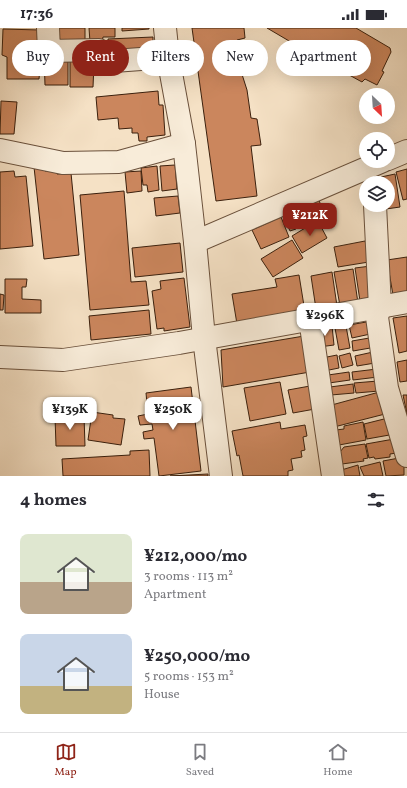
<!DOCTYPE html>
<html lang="en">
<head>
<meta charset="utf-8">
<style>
	:root { --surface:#fff; --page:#f7f7f7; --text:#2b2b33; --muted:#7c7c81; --line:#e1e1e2; --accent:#8f2418 }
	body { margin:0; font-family:Vollkorn,serif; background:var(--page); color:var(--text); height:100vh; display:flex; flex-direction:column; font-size:15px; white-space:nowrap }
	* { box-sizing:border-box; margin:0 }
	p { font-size:13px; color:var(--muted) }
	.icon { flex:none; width:22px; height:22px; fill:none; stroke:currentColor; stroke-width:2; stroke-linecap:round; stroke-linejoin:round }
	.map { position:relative; height:448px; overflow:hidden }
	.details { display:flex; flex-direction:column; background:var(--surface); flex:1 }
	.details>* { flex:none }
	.guide { position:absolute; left:12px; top:12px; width:383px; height:36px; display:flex; gap:8px }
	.needle { width:26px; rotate:155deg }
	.buttons { position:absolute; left:359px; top:60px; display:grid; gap:8px }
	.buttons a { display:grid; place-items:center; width:36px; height:36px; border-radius:50%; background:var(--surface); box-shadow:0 4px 16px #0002; font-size:20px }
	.price { position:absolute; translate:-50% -34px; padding:0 9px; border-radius:8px; background:#fff; color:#222; font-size:13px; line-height:26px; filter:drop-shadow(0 1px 2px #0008) }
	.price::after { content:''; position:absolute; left:50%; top:24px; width:12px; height:9px; margin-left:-6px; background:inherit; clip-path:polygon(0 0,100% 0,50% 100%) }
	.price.current { background:var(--accent); color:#fff }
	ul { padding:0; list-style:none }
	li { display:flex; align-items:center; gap:12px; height:100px; padding:0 20px }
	li span { display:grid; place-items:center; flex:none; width:112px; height:80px; border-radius:8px; color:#555 }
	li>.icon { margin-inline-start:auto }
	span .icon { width:48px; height:48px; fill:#fffc; stroke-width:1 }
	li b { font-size:17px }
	h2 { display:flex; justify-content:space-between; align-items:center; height:48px; padding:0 20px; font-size:17px }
	.tag { padding:0 14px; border-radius:18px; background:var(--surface); box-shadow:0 4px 16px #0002; font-size:14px; line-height:36px }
	.tag.current { background:var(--accent); color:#fff }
	.status { display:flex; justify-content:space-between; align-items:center; height:28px; padding:0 20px; background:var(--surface); direction:ltr }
	.status svg { height:11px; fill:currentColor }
	.menu { display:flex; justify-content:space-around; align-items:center; height:56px; border-top:1px solid var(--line); background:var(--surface); font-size:11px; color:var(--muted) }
	.menu a { display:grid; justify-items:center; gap:2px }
	.menu .current { color:var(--accent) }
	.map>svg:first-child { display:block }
	.building { fill:#cb865d; stroke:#3b200d }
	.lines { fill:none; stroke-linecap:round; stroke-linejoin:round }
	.minor-casing { stroke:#6a503b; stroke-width:24 }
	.minor { stroke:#f8ecd9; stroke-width:22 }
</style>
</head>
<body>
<div class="status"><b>17:36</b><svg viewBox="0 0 49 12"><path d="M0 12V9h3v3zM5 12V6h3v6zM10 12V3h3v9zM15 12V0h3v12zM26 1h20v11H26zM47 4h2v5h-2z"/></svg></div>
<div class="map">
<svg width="407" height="448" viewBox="0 0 407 448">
	<rect width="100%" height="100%" fill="#f5e1c5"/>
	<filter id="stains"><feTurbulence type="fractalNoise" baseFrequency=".005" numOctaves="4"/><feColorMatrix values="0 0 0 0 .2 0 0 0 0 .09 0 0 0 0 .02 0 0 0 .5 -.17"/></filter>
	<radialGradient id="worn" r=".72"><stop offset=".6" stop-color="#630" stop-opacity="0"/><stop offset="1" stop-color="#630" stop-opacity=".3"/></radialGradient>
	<g class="building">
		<rect x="56" y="0" width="29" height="13"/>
		<path d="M89,0H115V9H103L102,14H90Z"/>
		<path d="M122,0H149V1L122,3Z"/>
		<path d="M192,0H244L245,10L237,12L240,31L250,30L251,37L240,40L247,62L251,90L257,91L261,117L251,118L257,168L216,173Z"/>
		<path d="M267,0H356L390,20L391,24L382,43L384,44L377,57L365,51L362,54L320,31L315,40L309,36L313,27Z"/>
		<path d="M3,1L40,2L39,22H32V39L40,40L39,51H7V29L2,27Z"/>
		<path d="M153,9V21L108,23V11Z"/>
		<path d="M44,28L68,33V57H45Z"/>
		<path d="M70,31L94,35L93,59H70Z"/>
		<path d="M158,63L159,77H163L165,107L147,109V113H139L138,105H132V100L119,101L118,90L98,92L96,69Z"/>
		<path d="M1,73L17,74L14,106H0Z"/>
		<path d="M175,137L177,161L162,163L160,138Z"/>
		<path d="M157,138L159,162L148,164L147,157H143L141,140Z"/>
		<path d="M34,139H44L45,143L57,142V146L71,145L79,227L44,231Z"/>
		<path d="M407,141V171L403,172L396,144Z"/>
		<path d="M14,143L15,149L26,148L33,218L0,221V144Z"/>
		<path d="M141,143L142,163L127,165L125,144Z"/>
		<path d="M395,146L400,179L386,181V177H388V155H382L381,149Z"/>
		<path d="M124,163L131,254L146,253L149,277L90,282L80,167Z"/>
		<path d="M178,168L180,185L156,188L154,170Z"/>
		<path d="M319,172L322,181L315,185L317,189L309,192L307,188L293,195L296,201L290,203L283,187Z"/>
		<path d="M332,177L334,198L324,199L319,184L324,183V178Z"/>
		<path d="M281,189L289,209L261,221L252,202Z"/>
		<path d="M315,194L319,195L327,210L302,225L292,208Z"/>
		<path d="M292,212L303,230L273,249L261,231Z"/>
		<path d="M365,213L368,224L375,233L338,239L334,219Z"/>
		<path d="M180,215L183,244L135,249L132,220Z"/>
		<path d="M407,229V265L393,267L387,232Z"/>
		<path d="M371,238L376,271L360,273L355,240Z"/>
		<path d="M353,241L358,275L340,278L334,244Z"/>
		<path d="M332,244L337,278L316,281L311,248Z"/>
		<path d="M299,247L305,284L237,296L232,266L277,259L275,251Z"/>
		<path d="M184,250L190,299L164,303V300L157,301L152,263L161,261L160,253Z"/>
		<path d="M5,251H27L26,259H22V271L41,272V285H5Z"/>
		<path d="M0,266L4,267L3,282H0Z"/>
		<path d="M149,282L151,306L91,312L89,288Z"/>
		<path d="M407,288V323L399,325L393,290Z"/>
		<path d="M372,293L375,305L352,310L349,297Z"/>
		<path d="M332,298L334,317L319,319L316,301Z"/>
		<path d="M346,298L350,320L339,322L335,300Z"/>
		<path d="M304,308L310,344L223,359L221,322Z"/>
		<path d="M375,309L376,319L353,323L352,313Z"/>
		<path d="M373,324L375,335L357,338L355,328Z"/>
		<path d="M350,325L353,337L342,340L339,328Z"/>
		<path d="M337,327L339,340L324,343L322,330Z"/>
		<path d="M407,332V353L400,354L397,334Z"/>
		<path d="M377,341L378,349L353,352L352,344Z"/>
		<path d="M349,344L350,352L329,355L328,347Z"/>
		<path d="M378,353L379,363L356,365L354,355Z"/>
		<path d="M280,354L286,386L250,393L244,360Z"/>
		<path d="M353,356L354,365L331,367L330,359Z"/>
		<path d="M310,358L315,381L293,385L288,362Z"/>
		<path d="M191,359L201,443L159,448L154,410L144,411L143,404L153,402L152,396L140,397L138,388L148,386L146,365Z"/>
		<path d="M383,363L389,385L334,399L328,378Z"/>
		<path d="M403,367H407V386Z"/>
		<path d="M92,384L113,387V390L125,391L121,417L88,412Z"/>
		<path d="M84,388L85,418H56L55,389Z"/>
		<path d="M388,390L395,406L367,411L364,396Z"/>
		<path d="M280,394L281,401L305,397L307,408L303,409L305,422L301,423L302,429L291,431L293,442L288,443V448H243L239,427L237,428L232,403Z"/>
		<path d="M363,394L366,412L339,417L336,402L344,401V398Z"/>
		<path d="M394,411L397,425L390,426V429L375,431L374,429L369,430L366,416Z"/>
		<path d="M365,416L368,430L363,431L364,433L342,436L340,424L344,419Z"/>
		<path d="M149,422L150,448H63L62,431L130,427V423Z"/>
		<path d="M399,430L404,436V447L386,448L383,433Z"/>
		<path d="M380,434L383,448H364L360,439Z"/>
		<path d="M358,437L360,448H340L338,443Z"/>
		<path d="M208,446V448H170Z"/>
	</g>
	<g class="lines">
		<g class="minor-casing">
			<g id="minor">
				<path d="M48,0L49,23L99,22L100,34L168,29"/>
				<path d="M165,0L168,29L184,116L195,214L204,310L221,448"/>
				<path d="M0,122L63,135L119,134L184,116"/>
				<path d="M388,131L407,123"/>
				<path d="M375,177L380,279L377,289L387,360L407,428"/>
				<path d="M195,214L383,133"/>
				<path d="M310,291L333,448"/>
				<path d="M0,329L63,332L179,315L407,274"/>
			</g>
		</g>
		<use href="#minor" class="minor"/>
	</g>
	<rect width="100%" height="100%" filter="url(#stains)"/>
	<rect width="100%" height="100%" fill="url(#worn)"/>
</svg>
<div class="buttons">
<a><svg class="needle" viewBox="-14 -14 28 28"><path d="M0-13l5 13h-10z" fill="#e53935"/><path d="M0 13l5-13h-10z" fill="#7c7c81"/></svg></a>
<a><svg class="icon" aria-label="locate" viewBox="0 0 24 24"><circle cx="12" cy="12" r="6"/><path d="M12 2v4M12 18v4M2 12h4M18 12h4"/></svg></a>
<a><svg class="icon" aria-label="layers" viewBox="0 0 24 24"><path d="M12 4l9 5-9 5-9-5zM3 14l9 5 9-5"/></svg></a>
</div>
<b class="price current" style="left:310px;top:209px">¥212K</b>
<b class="price" style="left:325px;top:309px">¥296K</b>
<b class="price" style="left:70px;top:403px">¥139K</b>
<b class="price" style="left:173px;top:403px">¥250K</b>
<div class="guide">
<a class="tag">Buy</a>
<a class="tag current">Rent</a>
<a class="tag">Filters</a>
<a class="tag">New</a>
<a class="tag">Apartment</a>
</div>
</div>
<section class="details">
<h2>4 homes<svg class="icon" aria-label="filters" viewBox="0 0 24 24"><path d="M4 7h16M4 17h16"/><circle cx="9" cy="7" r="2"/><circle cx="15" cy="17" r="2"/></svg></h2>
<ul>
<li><span style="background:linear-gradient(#dfe7d0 60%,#b9a48a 0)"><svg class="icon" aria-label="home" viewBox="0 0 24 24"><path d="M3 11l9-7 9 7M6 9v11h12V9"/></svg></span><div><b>¥212,000/mo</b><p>3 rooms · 113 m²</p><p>Apartment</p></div></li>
<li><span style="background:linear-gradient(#c9d6e8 65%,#c2b280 0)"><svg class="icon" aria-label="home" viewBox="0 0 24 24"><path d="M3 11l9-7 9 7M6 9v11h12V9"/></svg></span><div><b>¥250,000/mo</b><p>5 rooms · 153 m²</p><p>House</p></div></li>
</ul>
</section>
<nav class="menu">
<a class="current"><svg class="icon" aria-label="map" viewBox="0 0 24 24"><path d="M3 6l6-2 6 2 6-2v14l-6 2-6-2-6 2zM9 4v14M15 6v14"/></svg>Map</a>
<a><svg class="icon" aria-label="saved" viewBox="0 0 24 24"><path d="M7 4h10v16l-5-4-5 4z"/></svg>Saved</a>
<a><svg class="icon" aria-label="home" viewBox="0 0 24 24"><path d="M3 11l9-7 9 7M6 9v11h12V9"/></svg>Home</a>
</nav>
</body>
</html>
